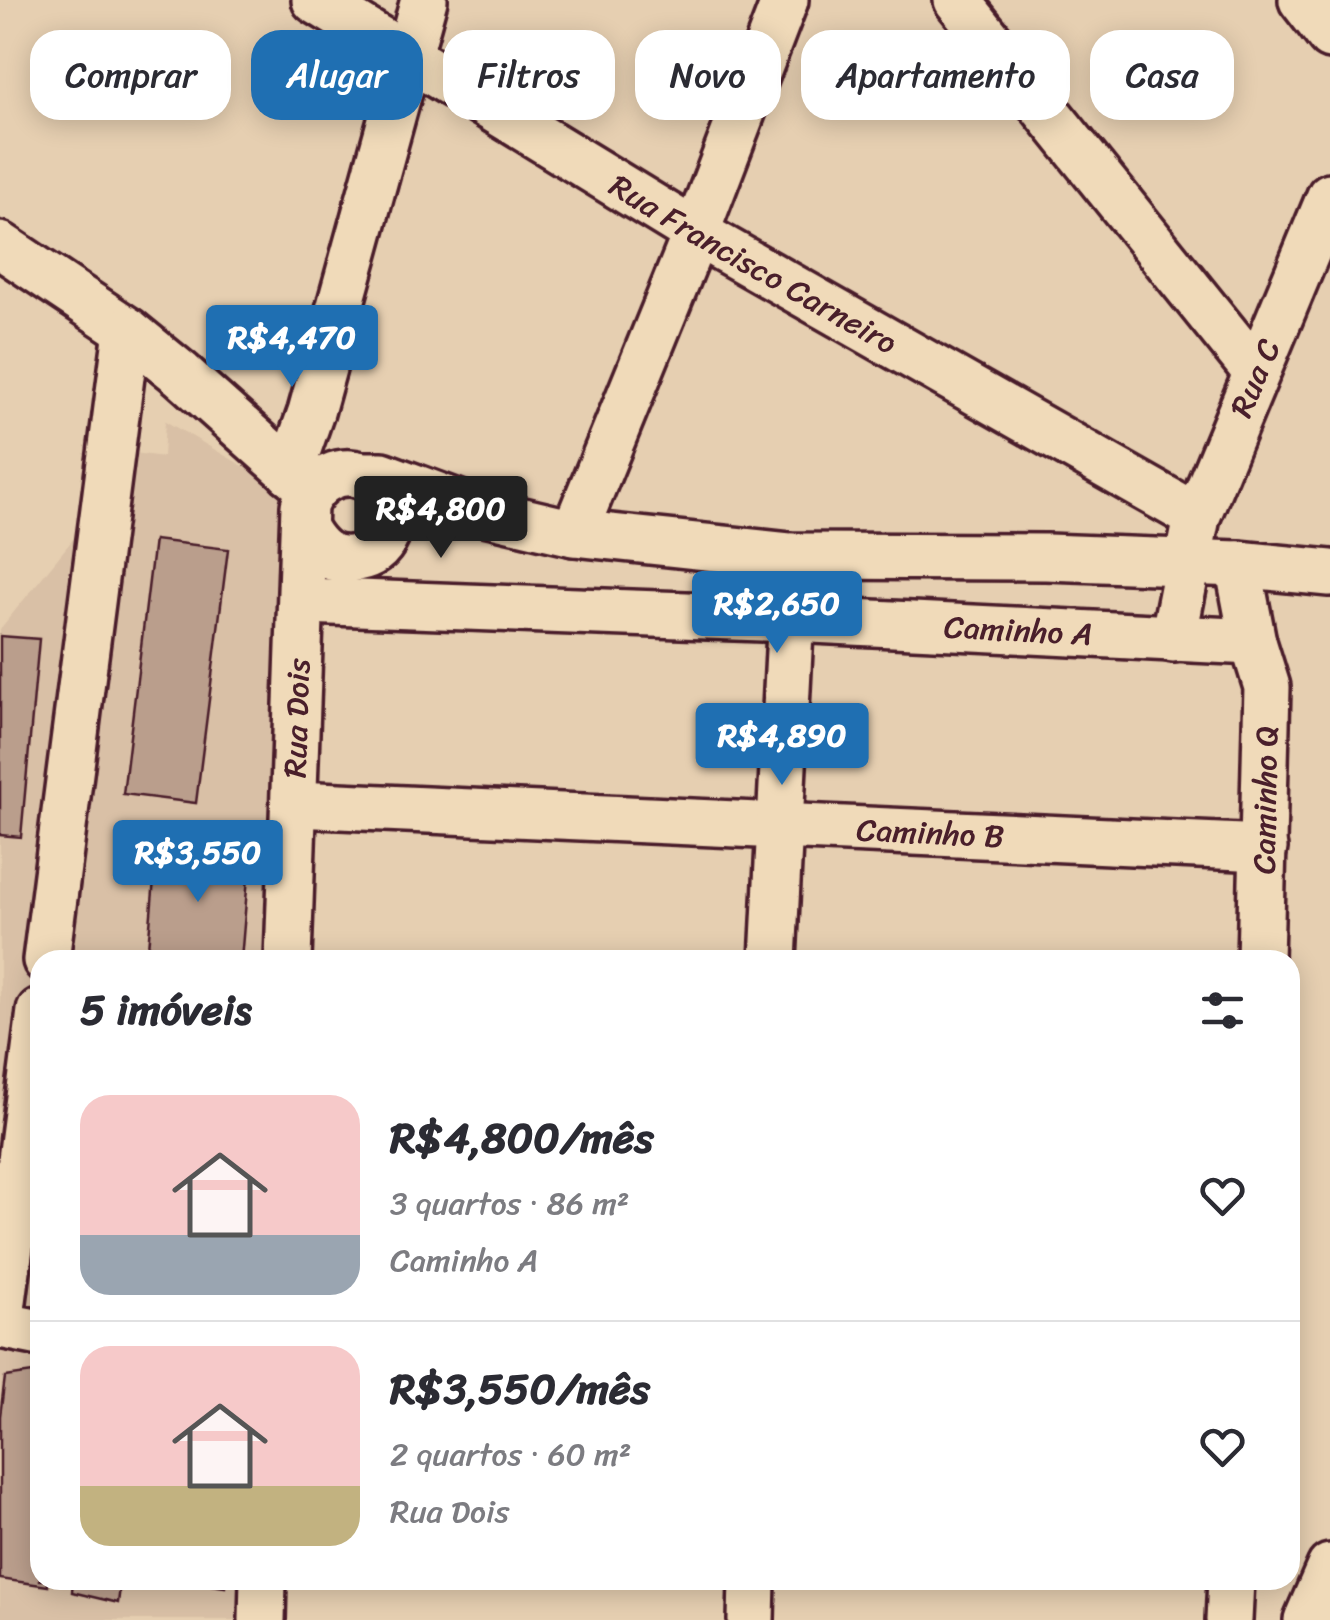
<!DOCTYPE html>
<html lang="pt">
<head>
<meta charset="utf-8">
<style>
	:root { --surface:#fff; --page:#f2f2f3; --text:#2b2b33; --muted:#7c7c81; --line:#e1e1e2; --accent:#1f6fb2 }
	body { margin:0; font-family:Sriracha,sans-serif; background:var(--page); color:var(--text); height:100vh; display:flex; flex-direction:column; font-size:38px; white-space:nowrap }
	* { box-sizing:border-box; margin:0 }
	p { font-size:32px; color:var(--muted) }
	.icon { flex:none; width:55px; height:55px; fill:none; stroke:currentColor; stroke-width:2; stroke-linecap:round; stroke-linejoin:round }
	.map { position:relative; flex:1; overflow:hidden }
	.panel { position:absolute; left:30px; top:950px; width:1270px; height:640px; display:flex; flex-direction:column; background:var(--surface); border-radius:30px; box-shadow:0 5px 25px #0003 }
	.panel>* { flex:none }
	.top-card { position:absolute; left:30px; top:30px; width:1270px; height:90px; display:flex; gap:20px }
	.price { position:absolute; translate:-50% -85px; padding:0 22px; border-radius:10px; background:var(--accent); color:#fff; font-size:32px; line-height:65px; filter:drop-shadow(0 2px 5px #0008) }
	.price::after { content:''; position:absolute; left:50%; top:60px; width:30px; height:22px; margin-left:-15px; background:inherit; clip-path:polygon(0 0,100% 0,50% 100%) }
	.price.current { background:#222; color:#fff }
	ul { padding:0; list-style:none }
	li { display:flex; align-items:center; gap:30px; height:250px; padding:0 50px }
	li+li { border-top:2px solid var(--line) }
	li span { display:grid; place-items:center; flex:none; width:280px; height:200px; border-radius:30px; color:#555 }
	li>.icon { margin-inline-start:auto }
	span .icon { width:120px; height:120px; fill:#fffc; stroke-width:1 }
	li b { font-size:42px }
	h2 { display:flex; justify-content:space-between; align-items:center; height:120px; padding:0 50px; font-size:42px }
	.chip { padding:0 35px; border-radius:30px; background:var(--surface); box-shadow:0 5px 25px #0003; font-size:35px; line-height:90px }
	.chip.current { background:var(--accent); color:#fff }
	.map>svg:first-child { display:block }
	.built { fill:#d9c0a6 }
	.building { fill:#ba9e8c; stroke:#4a1f2b; stroke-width:2.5 }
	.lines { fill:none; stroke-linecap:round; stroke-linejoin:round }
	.minor-casing { stroke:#4a1f2b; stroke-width:52 }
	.minor { stroke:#f0dab9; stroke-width:45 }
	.labels { text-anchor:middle; stroke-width:9; stroke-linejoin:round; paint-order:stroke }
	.street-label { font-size:32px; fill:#4a1f2b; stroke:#f0dab9 }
</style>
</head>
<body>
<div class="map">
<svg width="1330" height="1620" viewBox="0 0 1330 1620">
	<rect width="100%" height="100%" fill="#e6cfb1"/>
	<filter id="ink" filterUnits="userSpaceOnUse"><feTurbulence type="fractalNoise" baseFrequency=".01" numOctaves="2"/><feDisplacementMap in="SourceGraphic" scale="20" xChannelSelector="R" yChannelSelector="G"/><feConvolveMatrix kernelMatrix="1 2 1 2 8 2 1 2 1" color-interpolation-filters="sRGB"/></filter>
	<g filter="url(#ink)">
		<path class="built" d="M165,421L302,500L279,960H40V1580H255L245,1620H0V629L100,506L105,449L163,457Z"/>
		<g class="building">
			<path d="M154,540L228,549L196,803L123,794Z"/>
			<path d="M0,636L39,639L21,837L0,835Z"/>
			<path d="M157,845L250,853L241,960H147Z"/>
			<path d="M40,1372V1580H48V1586L0,1579V1416L5,1377Z"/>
			<path d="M73,1580H121L118,1603L72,1592Z"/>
			<path d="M179,1580H226L225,1587Z"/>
		</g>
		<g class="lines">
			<g class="minor-casing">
				<g id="minor">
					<path id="s1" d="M315,0L696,233L1197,517"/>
					<path d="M957,0L1256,372"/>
					<path d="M1302,0L1330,36"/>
					<path d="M0,245L127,330L181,374L312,491"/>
					<path d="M290,472L311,412L424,0"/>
					<path d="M360,475H382L476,510L574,533L791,556L1046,557L1238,564L1330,573"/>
					<path d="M574,533L696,233L785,0"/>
					<path d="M1238,564L1253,642L1267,687L1260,960"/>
					<path id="s2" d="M304,601L792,619L1253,642"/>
					<path id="s3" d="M1173,639L1197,517L1330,196"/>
					<path id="s4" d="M296,804L1264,848"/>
					<path d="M46,960L127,330"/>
					<path id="s5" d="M288,960L304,506C308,494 318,482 330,477C389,451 417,554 350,559C329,561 316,549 306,532"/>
					<path d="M773,960L792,593"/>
					<path d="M40,1011L0,1325L40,1333"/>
					<path d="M262,1620L263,1580"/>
					<path d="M751,1620L752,1580"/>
					<path d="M1229,1620L1231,1580"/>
					<path d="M1307,1620L1330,1567"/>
				</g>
			</g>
			<use href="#minor" class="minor"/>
		</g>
	</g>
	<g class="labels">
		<g class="street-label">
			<text dy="11" stroke="none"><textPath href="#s1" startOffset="512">Rua Francisco Carneiro</textPath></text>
			<text dy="11" stroke="none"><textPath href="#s3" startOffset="275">Rua C</textPath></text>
			<text dy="11" stroke="none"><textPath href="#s2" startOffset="715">Caminho A</textPath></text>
			<text dy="11" stroke="none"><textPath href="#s5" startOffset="242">Rua Dois</textPath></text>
			<text transform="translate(1265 800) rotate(-89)" y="11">Caminho Q</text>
			<text dy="11" stroke="none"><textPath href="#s4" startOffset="635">Caminho B</textPath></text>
		</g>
	</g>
</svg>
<b class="price" style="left:292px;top:390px">R$4,470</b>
<b class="price current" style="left:441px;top:561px">R$4,800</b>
<b class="price" style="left:777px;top:656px">R$2,650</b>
<b class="price" style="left:782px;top:788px">R$4,890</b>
<b class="price" style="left:198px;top:905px">R$3,550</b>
<div class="top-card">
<a class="chip">Comprar</a>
<a class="chip current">Alugar</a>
<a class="chip">Filtros</a>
<a class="chip">Novo</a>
<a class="chip">Apartamento</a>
<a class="chip">Casa</a>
</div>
<section class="panel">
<h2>5 imóveis<svg class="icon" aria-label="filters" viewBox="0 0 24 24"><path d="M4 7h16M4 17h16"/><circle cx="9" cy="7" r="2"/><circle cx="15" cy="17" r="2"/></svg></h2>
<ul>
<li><span style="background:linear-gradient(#f6c9c9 70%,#9aa5b1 0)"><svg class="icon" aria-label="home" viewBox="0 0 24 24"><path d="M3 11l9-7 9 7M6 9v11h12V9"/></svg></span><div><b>R$4,800/mês</b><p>3 quartos · 86 m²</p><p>Caminho A</p></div><svg class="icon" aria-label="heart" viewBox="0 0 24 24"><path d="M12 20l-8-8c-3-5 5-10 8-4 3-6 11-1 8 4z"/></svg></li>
<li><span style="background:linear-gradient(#f6c9c9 70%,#c2b280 0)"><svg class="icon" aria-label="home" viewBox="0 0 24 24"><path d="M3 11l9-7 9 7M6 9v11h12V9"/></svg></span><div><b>R$3,550/mês</b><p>2 quartos · 60 m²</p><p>Rua Dois</p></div><svg class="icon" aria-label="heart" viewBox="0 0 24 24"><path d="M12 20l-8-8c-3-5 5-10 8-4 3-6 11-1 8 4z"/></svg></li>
</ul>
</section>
</div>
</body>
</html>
